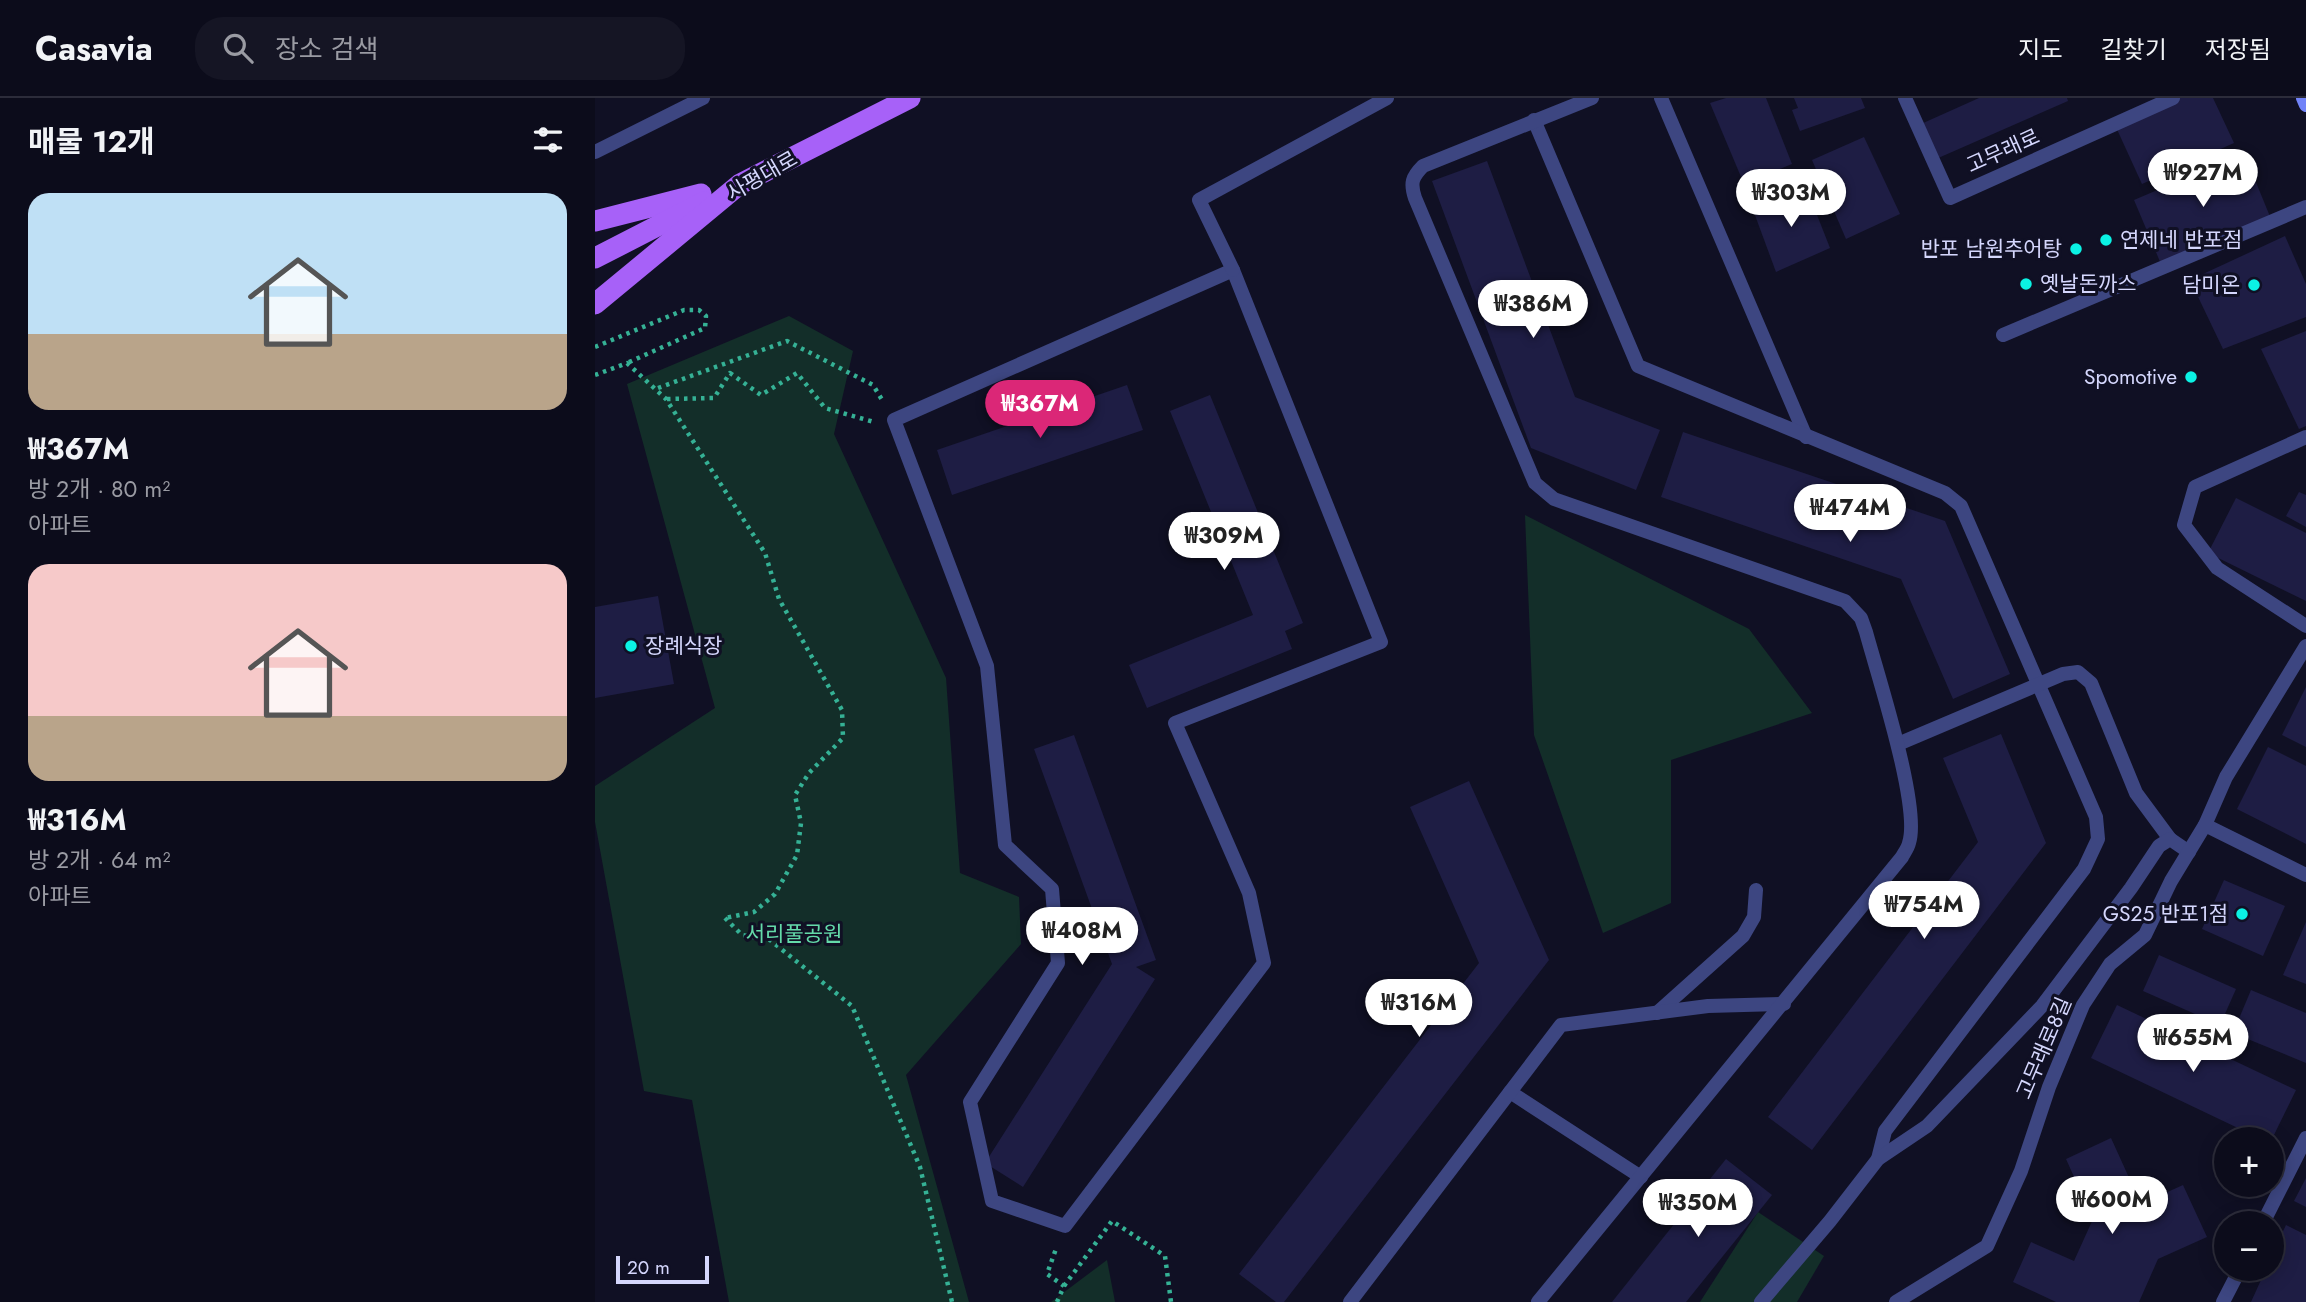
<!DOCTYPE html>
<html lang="ko">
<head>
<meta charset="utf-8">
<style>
	:root { --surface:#0c0c1b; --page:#151524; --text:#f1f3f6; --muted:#9a9ba3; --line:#2c2c3a; --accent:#db2777 }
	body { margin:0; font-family:Jost,"Noto Sans KR",sans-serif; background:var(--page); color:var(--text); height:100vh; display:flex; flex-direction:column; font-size:26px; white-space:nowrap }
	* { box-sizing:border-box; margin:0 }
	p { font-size:23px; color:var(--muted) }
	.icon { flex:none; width:38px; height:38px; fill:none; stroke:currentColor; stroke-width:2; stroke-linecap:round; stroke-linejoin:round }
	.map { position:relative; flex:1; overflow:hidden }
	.side { display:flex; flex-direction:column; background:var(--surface); width:595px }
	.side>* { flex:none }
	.controls { position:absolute; left:1619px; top:1029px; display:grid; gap:14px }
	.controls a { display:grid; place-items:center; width:70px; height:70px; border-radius:50%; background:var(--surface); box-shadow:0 4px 18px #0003,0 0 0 2px var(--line); font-size:35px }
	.scale { position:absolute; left:21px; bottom:18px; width:93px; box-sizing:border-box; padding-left:7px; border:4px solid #d5d7fd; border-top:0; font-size:19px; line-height:24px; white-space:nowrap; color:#d5d7fd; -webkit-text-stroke:5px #101024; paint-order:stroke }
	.price { position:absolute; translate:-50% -60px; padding:0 16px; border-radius:24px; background:#fff; color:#222; font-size:23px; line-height:46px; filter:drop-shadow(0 2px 4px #0008) }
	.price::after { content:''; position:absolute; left:50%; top:42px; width:21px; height:16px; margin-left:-10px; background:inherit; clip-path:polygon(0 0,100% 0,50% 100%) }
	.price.selected { background:var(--accent); color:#fff }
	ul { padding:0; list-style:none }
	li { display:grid; align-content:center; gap:14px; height:371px; padding:0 28px }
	li span { display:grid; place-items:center; height:217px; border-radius:21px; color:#555 }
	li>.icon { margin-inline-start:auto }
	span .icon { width:126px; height:126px; fill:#fffc; stroke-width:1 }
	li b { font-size:30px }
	h2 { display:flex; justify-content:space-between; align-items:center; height:84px; padding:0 28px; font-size:30px }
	header { display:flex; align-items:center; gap:42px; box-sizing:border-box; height:98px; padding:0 35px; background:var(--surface); border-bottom:2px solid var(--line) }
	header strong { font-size:33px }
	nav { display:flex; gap:38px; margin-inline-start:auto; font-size:24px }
	.search { width:490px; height:63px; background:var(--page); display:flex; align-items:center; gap:18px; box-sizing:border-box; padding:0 24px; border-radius:28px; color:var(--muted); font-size:26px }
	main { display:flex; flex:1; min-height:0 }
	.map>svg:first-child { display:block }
	.green { fill:#132e29 }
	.building { fill:#1e1d44 }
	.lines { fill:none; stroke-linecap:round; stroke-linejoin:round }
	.path { stroke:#35b195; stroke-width:4.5; stroke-dasharray:3.5 5; stroke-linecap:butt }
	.lane { stroke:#3d4681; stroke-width:14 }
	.street { stroke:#3d4681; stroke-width:14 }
	.secondary { stroke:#7183f8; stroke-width:14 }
	.primary { stroke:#a761f8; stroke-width:21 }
	.poi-dot { fill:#0bf2e4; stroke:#101024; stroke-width:2.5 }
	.labels { text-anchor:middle; stroke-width:6; stroke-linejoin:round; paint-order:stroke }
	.street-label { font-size:21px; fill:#d5d7fd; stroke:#101024 }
	.poi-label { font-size:21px; fill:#d5d7fd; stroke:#101024; text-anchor:end }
	.park-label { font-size:21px; fill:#64daa9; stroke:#101024 }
</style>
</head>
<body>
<header>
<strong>Casavia</strong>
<div class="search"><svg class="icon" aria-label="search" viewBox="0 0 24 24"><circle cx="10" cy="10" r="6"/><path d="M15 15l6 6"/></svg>장소 검색</div>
<nav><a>지도</a><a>길찾기</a><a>저장됨</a></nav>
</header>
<main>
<section class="side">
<h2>매물 12개<svg class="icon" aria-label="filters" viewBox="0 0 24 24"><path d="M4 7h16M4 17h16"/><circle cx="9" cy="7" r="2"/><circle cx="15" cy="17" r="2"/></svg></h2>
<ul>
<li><span style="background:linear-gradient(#bfe0f5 65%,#b9a48a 0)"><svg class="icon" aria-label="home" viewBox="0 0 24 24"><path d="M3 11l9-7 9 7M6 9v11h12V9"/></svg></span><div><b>₩367M</b><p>방 2개 · 80 m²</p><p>아파트</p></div></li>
<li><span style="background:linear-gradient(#f6c9c9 70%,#b9a48a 0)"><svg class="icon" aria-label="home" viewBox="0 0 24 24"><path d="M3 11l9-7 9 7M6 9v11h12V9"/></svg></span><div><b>₩316M</b><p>방 2개 · 64 m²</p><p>아파트</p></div></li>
</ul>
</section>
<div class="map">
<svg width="1711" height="1204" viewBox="0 0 1711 1204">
	<rect width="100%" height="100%" fill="#101024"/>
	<g class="green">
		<path d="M194,218L258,253L239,336L351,580L365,775L424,799L426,846L311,977L374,1204H134L97,1002L49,993L0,724V688L120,610L32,286Z"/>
		<path d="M930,417L1154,531L1217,615L1076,662V805L1008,835L939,637Z"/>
		<path d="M1163,1114L1229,1158L1202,1204H1105Z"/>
		<path d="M512,1162L520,1204H456Z"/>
	</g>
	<g class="building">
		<path d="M1131,0H1171L1197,66L1149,86L1115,5Z"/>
		<path d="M1199,0H1266L1270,10L1205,33L1197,12L1203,10Z"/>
		<path d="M1384,0H1472L1473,3L1341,61L1326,26Z"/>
		<path d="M1585,0H1618L1639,45L1547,86L1520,27Z"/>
		<path d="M1269,39L1305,116L1251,141L1217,62Z"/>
		<path d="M1649,55L1676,121L1566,166L1539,102Z"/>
		<path d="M892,63L980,299L1065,332L1041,392L936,350L837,83Z"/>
		<path d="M1211,89L1235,150L1181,174L1157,109Z"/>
		<path d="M1690,138L1711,186V219L1628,251L1595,182Z"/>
		<path d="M1711,233V328L1704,331L1666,251Z"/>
		<path d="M532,287L548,332L357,397L342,352Z"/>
		<path d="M615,297L708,525L690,533L697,551L552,610L534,567L658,517L575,313Z"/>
		<path d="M1088,334L1350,423L1415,576L1358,601L1306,481L1066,399Z"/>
		<path d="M1704,394L1711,397V429L1691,418Z"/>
		<path d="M1641,400L1711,435V503L1613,455Z"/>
		<path d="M63,498L79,586L0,600V509Z"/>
		<path d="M1711,589V649L1687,637Z"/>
		<path d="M1406,636L1451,745L1217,1052L1173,1019L1383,744L1348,660Z"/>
		<path d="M479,637L561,862L541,869L560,881L428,1089L390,1065L517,866L439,651Z"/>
		<path d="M1673,649L1711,668V746L1642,711Z"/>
		<path d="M874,683L954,862L689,1204H681L644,1176L884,865L815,709Z"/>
		<path d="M1629,782L1690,808L1668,858L1607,831Z"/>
		<path d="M1711,824V886L1688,877Z"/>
		<path d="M1564,857L1641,891L1625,927L1548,893Z"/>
		<path d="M1656,892L1711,915V965L1638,935Z"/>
		<path d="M1522,907L1701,992L1677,1041H1666L1496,960Z"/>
		<path d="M1516,1040L1546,1106L1588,1087L1612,1139L1563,1161L1544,1204H1461L1418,1184L1436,1144L1479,1163L1498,1121L1471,1061Z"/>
		<path d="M1131,1061L1177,1097L1091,1204H1017Z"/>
		<path d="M1711,1080V1109L1699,1103Z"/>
		<path d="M1691,1127L1711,1137V1204H1656L1671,1171H1676V1158Z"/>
	</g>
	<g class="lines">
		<g class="path">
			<path d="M0,249L89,212H104L111,218L110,230L32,265"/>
			<path d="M0,277L32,265L71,301L170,455L184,501L247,612L248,640L214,675L200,697L206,725L202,757L180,796L159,814L130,820"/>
			<path d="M63,290L192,243L278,287L289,305"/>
			<path d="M72,301L119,300L135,275L166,297L202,275L230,310L279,324"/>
			<path d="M130,820L147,837L175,842L257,908L325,1069L357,1204"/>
			<path d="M469,1188L517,1123L570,1158L576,1204"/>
			<path d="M462,1204L469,1188L452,1176L462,1148"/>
		</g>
		<g class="lane">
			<path d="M1066,0L1211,339"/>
			<path d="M939,22L1043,268L1350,395L1366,408L1501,719L1503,741L1489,771L1290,1033L1283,1061"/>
			<path d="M0,54L108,0"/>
			<path d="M638,172L786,544L580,625L654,795L669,865L470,1128L397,1103L375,1004L463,865L457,791L410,747L392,568L299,322Z"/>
			<path d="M1303,646L1468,576L1483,574L1496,585L1541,695L1575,741"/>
			<path d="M1062,915L1148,838L1159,819L1161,792"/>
			<path d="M915,994L1046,1079"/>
			<path d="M755,1204L966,927L1113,908L1189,906"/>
			<path d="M943,1204L1307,759C1309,755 1313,750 1314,745C1326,709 1282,575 1271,534L1266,520L1250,503L959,401L940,385L820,100C815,85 817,79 828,68L997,0"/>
			<path d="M1166,1204L1235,1123L1283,1061L1332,1028L1447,908L1536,790L1564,748L1575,741L1594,754"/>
		</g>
		<g class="street">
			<path d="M1310,0L1355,100L1578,0"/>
			<path d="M638,172L604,102L792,0"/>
			<path d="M1408,237L1711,109"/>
			<path d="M1711,339L1600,389L1589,427L1622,470L1711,528"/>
			<path d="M1610,727L1711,777"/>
			<path d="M1668,1125L1711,1040"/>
			<path d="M1301,1204L1392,1148L1426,1073L1454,989L1488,907L1515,866L1550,837L1576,783L1610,727L1631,679L1711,548"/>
			<path d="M1628,1204L1645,1171"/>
		</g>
		<path class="secondary" d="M1708,0L1711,7"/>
		<g class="primary">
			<path d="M0,123L106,96"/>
			<path d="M0,160L109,104"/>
			<path d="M0,206L145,86L315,0"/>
		</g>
	</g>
	<g class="poi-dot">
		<circle cx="1511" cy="142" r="7"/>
		<circle cx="1481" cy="151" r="7"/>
		<circle cx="1431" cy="186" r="7"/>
		<circle cx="1659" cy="187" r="7"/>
		<circle cx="1596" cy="279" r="7"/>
		<circle cx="36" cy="548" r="7"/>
		<circle cx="1647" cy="816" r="7"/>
	</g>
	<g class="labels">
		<g class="street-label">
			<text transform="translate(1408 53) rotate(-24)" y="7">고무래로</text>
			<text transform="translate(167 78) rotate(-30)" y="7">사평대로</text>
			<text transform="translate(1449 950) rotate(-67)" y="7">고무래로8길</text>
		</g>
		<g class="poi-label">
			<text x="1525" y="149" text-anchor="start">연제네 반포점</text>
			<text x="1467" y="158">반포 남원추어탕</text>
			<text x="1445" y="193" text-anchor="start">옛날돈까스</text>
			<text x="1645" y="194">담미온</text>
			<text x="1582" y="286">Spomotive</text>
			<text x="50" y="555" text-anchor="start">장례식장</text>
			<text x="1633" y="823">GS25 반포1점</text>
		</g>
		<g class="park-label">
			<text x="199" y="843">서리풀공원</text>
		</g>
	</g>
</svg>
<div class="controls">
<a>+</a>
<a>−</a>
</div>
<div class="scale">20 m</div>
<b class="price" style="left:1608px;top:111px">₩927M</b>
<b class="price" style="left:1196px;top:131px">₩303M</b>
<b class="price" style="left:938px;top:242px">₩386M</b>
<b class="price selected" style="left:445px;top:342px">₩367M</b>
<b class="price" style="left:1255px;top:446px">₩474M</b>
<b class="price" style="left:629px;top:474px">₩309M</b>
<b class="price" style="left:1329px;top:843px">₩754M</b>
<b class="price" style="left:487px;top:869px">₩408M</b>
<b class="price" style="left:824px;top:941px">₩316M</b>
<b class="price" style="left:1598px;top:976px">₩655M</b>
<b class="price" style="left:1517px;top:1138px">₩600M</b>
<b class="price" style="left:1103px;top:1141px">₩350M</b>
</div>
</main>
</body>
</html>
